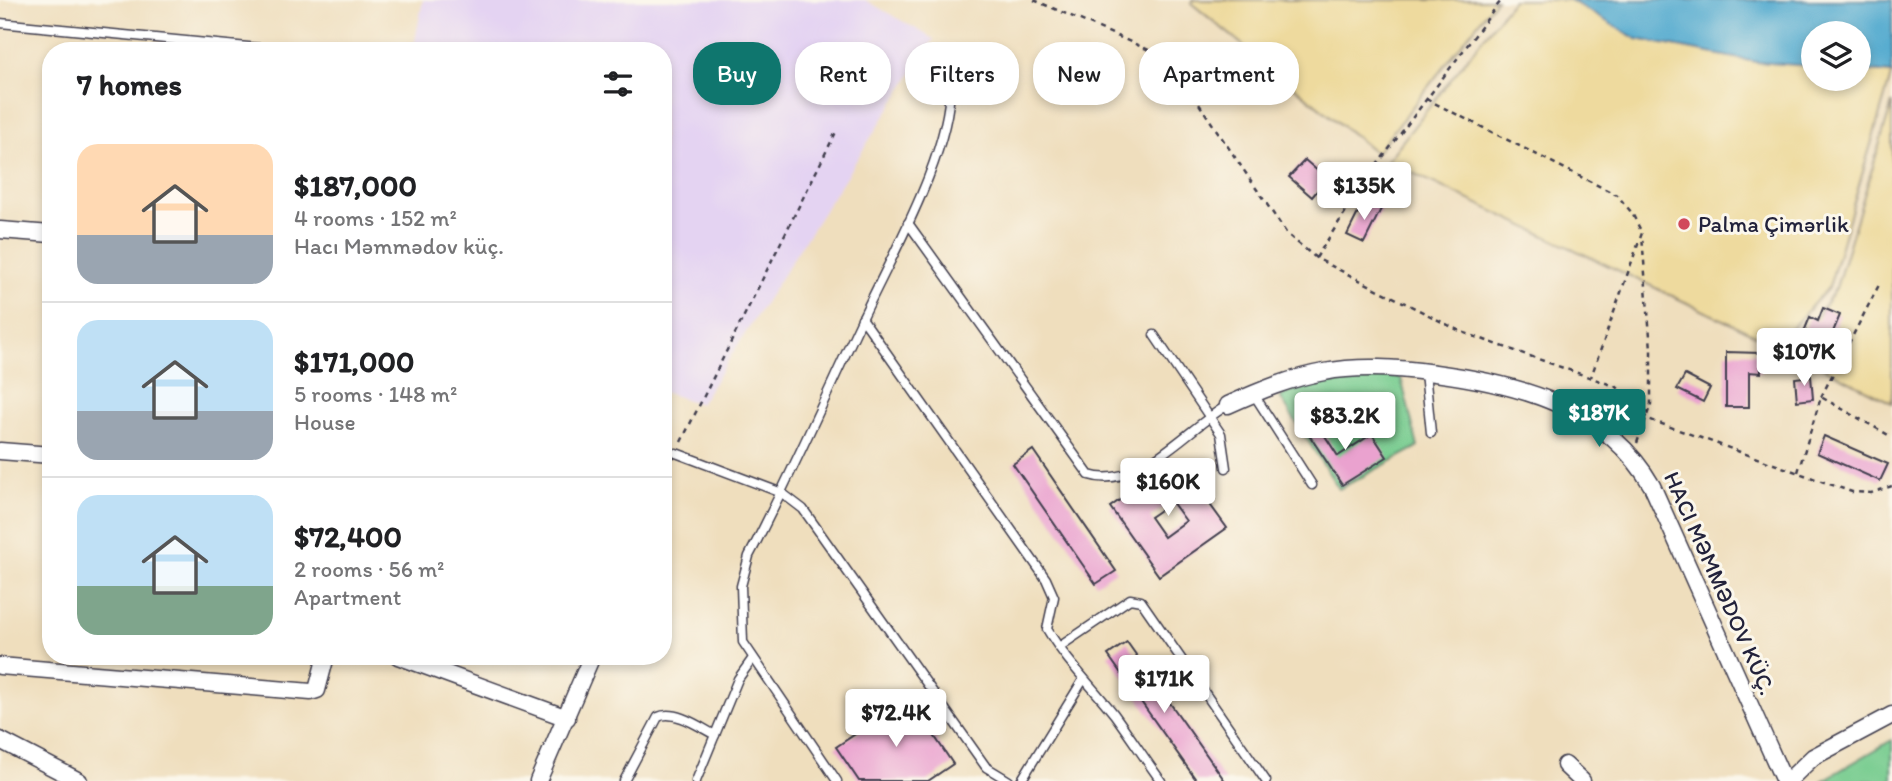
<!DOCTYPE html>
<html lang="en">
<head>
<meta charset="utf-8">
<style>
	:root { --surface:#fff; --page:#f2f2f2; --text:#202124; --muted:#757577; --line:#e0e0e0; --accent:#0f766e }
	body { margin:0; font-family:Itim,sans-serif; background:var(--page); color:var(--text); height:100vh; display:flex; flex-direction:column; font-size:26px; white-space:nowrap }
	* { box-sizing:border-box; margin:0 }
	p { font-size:23px; color:var(--muted) }
	.icon { flex:none; width:38px; height:38px; fill:none; stroke:currentColor; stroke-width:2; stroke-linecap:round; stroke-linejoin:round }
	.map { position:relative; flex:1; overflow:hidden }
	.details { position:absolute; left:42px; top:42px; width:630px; height:623px; display:flex; flex-direction:column; background:var(--surface); border-radius:28px; box-shadow:0 4px 10px #0003 }
	.details>* { flex:none }
	.banner { position:absolute; left:693px; top:42px; width:665px; height:63px; display:flex; gap:14px }
	.controls { position:absolute; left:1801px; top:21px; display:grid; gap:14px }
	.controls a { display:grid; place-items:center; width:70px; height:70px; border-radius:50%; background:var(--surface); box-shadow:0 4px 10px #0003; font-size:35px }
	.price { position:absolute; translate:-50% -60px; padding:0 16px; border-radius:7px; background:#fff; color:#222; font-size:23px; line-height:46px; filter:drop-shadow(0 2px 4px #0008) }
	.price::after { content:''; position:absolute; left:50%; top:42px; width:21px; height:16px; margin-left:-10px; background:inherit; clip-path:polygon(0 0,100% 0,50% 100%) }
	.price.selected { background:var(--accent); color:#fff }
	ul { padding:0; list-style:none }
	li { display:flex; align-items:center; gap:21px; height:175px; padding:0 35px }
	li+li { border-top:2px solid var(--line) }
	li span { display:grid; place-items:center; flex:none; width:196px; height:140px; border-radius:21px; color:#555 }
	li>.icon { margin-inline-start:auto }
	span .icon { width:84px; height:84px; fill:#fffc; stroke-width:1 }
	li b { font-size:30px }
	h2 { display:flex; justify-content:space-between; align-items:center; height:84px; padding:0 35px; font-size:30px }
	.pill { padding:0 24px; border-radius:28px; background:var(--surface); box-shadow:0 4px 10px #0003; font-size:24px; line-height:63px }
	.pill.selected { background:var(--accent); color:#fff }
	.map>svg:first-child { display:block }
	.built { fill:#e4d3f2 }
	.green { fill:#77cc8f; stroke:#4c7765; stroke-width:2 }
	.sand { fill:#eeda9e; stroke:#887e6c; stroke-width:2 }
	.water { fill:#52aacf; stroke:#3a6685; stroke-width:2 }
	.building { fill:#eaa2cf; fill-rule:evenodd }
	.lines { fill:none; stroke-linecap:round; stroke-linejoin:round }
	.service-casing { stroke:#413e4e; stroke-width:11 }
	.minor-casing { stroke:#413e4e; stroke-width:19 }
	.path { stroke:#413e4e; stroke-width:2.5; stroke-dasharray:5 5; stroke-linecap:butt }
	.service { stroke:#fff; stroke-width:8 }
	.minor { stroke:#fff; stroke-width:16 }
	.poi-dot { fill:#d1495b; stroke:#fbf7ec; stroke-width:2.5 }
	.labels { text-anchor:middle; stroke-width:6; stroke-linejoin:round; paint-order:stroke }
	.poi-label { font-size:23px; fill:#22223b; stroke:#fbf7ec; text-anchor:start }
	.street-label { font-size:23px; fill:#22223b; stroke:#fbf7ec }
</style>
</head>
<body>
<div class="map">
<svg width="1892" height="781" viewBox="0 0 1892 781">
	<rect width="100%" height="100%" fill="#fbf7ec"/>
	<filter id="ink" filterUnits="userSpaceOnUse"><feTurbulence type="fractalNoise" baseFrequency=".0143" numOctaves="2"/><feDisplacementMap in="SourceGraphic" scale="14" xChannelSelector="R" yChannelSelector="G"/><feConvolveMatrix kernelMatrix="1 2 1 2 8 2 1 2 1" color-interpolation-filters="sRGB"/></filter>
	<filter id="wash" filterUnits="userSpaceOnUse"><feTurbulence type="fractalNoise" baseFrequency=".00686" numOctaves="4" result="noise"/><feDisplacementMap in="SourceGraphic" scale="28" xChannelSelector="R" yChannelSelector="G"/><feGaussianBlur stdDeviation="1.57" result="paint"/><feColorMatrix in="noise" values="0 0 0 0 0 0 0 0 0 0 0 0 0 0 0 0 0 1.4 0 .05"/><feComposite in="paint" operator="in"/></filter>
	<g filter="url(#wash)">
		<rect width="100%" height="100%" fill="#efdebd"/>
		<path class="built" d="M423,0H865L934,39L700,404L663,392V51H413Z"/>
		<g class="green">
			<path d="M1367,374L1401,378L1418,447L1339,489L1280,397L1291,391Z"/>
			<path d="M1892,740V781H1822Z"/>
		</g>
		<g class="sand">
			<path d="M1193,0H1496L1376,153L1191,3Z"/>
			<path d="M1513,0H1570L1637,39L1756,62L1813,66V79H1858L1859,70L1892,73L1829,287L1776,345L1387,161Z"/>
			<path d="M1892,103V403L1793,352L1836,288Z"/>
		</g>
		<path class="water" d="M1570,0H1892V73L1859,70L1858,33H1813V66L1756,62L1637,39Z"/>
		<g id="blocks">
			<g class="building">
				<path d="M1305,160L1327,179L1312,197L1289,177Z"/>
				<path d="M1364,201L1381,209L1364,243L1347,235Z"/>
				<path d="M1823,308L1840,315L1826,349L1801,339L1810,317L1818,321Z"/>
				<path d="M1726,352L1761,353V373L1749,372V407H1726Z"/>
				<path d="M1685,375L1710,388L1703,402L1677,389Z"/>
				<path d="M1811,376L1813,399L1797,401L1795,378Z"/>
				<path d="M1309,411L1338,456L1372,434L1387,457L1342,485L1298,418Z"/>
				<path d="M1824,436L1888,464L1880,481L1817,453Z"/>
				<path d="M1033,450L1116,571L1096,584L1013,464Z"/>
				<path d="M1177,459L1227,528L1159,576L1110,507ZM1172,502L1186,521L1164,537L1150,517Z"/>
				<path d="M1127,642L1225,781H1197L1108,655Z"/>
				<path d="M909,698L953,764L928,781H859L836,747Z"/>
			</g>
		</g>
	</g>
	<g filter="url(#ink)">
		<use href="#blocks" fill-opacity="0" stroke="#413e4e" stroke-width="2"/>
		<g class="lines">
			<g class="service-casing">
				<g id="service">
					<path d="M0,23L270,49"/>
					<path d="M908,223L1089,475C1138,491 1187,428 1228,405"/>
					<path d="M862,318L1046,579L1054,597L1047,629C1066,661 1091,685 1114,714C1130,736 1145,759 1161,781"/>
					<path d="M1154,335L1221,434L1226,468"/>
					<path d="M1425,372L1431,433"/>
					<path d="M1253,393L1312,485"/>
					<path d="M676,453L782,493L803,509L986,767L1009,781"/>
					<path d="M1059,647L1130,599L1141,601L1266,781"/>
					<path d="M624,781L658,717C675,709 700,727 715,735"/>
					<path d="M696,781L738,679L753,658"/>
					<path d="M837,781L743,642L741,586L749,556C790,478 825,397 863,317C893,253 953,149 950,80"/>
					<path d="M1021,781L1083,680"/>
				</g>
			</g>
			<g class="minor-casing">
				<g id="minor">
					<path d="M0,230L51,234"/>
					<path d="M1228,405C1259,391 1290,378 1324,372C1360,365 1398,368 1435,373C1519,384 1607,407 1652,486L1784,781"/>
					<path d="M0,451L51,455"/>
					<path d="M398,656L567,718"/>
					<path d="M0,666L311,692L317,690L326,656"/>
					<path d="M0,740L79,781"/>
					<path d="M1565,765L1582,781"/>
					<path d="M538,781L592,656"/>
					<path d="M1788,781L1813,757L1892,715"/>
				</g>
			</g>
			<g class="path">
				<path d="M1034,0L1149,50L1178,73L1287,234L1316,258L1462,332L1617,387L1648,419L1852,492L1871,493L1892,486"/>
				<path d="M1426,99L1617,195L1632,213L1642,233L1591,377"/>
				<path d="M1316,258L1367,178L1500,2"/>
				<path d="M1821,397L1880,283"/>
				<path d="M681,442L836,132"/>
				<path d="M1637,443L1651,404V349L1642,236"/>
				<path d="M1798,472L1821,397L1892,437"/>
				<path d="M663,479L671,464"/>
			</g>
			<use href="#service" class="service"/>
			<use href="#minor" class="minor"/>
		</g>
	</g>
	<circle class="poi-dot" cx="1684" cy="224" r="7"/>
	<g class="labels">
		<g class="poi-label">
			<text x="1698" y="232">Palma Çimərlik</text>
		</g>
		<g class="street-label">
			<text transform="translate(1720 583) rotate(66)" y="8">HACI MƏMMƏDOV KÜÇ.</text>
		</g>
	</g>
</svg>
<div class="controls">
<a><svg class="icon" aria-label="layers" viewBox="0 0 24 24"><path d="M12 4l9 5-9 5-9-5zM3 14l9 5 9-5"/></svg></a>
</div>
<b class="price" style="left:1364px;top:222px">$135K</b>
<b class="price" style="left:1804px;top:388px">$107K</b>
<b class="price selected" style="left:1599px;top:449px">$187K</b>
<b class="price" style="left:1345px;top:452px">$83.2K</b>
<b class="price" style="left:1168px;top:518px">$160K</b>
<b class="price" style="left:1164px;top:715px">$171K</b>
<b class="price" style="left:896px;top:749px">$72.4K</b>
<div class="banner">
<a class="pill selected">Buy</a>
<a class="pill">Rent</a>
<a class="pill">Filters</a>
<a class="pill">New</a>
<a class="pill">Apartment</a>
</div>
<section class="details">
<h2>7 homes<svg class="icon" aria-label="filters" viewBox="0 0 24 24"><path d="M4 7h16M4 17h16"/><circle cx="9" cy="7" r="2"/><circle cx="15" cy="17" r="2"/></svg></h2>
<ul>
<li><span style="background:linear-gradient(#ffd9b3 65%,#9aa5b1 0)"><svg class="icon" aria-label="home" viewBox="0 0 24 24"><path d="M3 11l9-7 9 7M6 9v11h12V9"/></svg></span><div><b>$187,000</b><p>4 rooms · 152 m²</p><p>Hacı Məmmədov küç.</p></div></li>
<li><span style="background:linear-gradient(#bfe0f5 65%,#9aa5b1 0)"><svg class="icon" aria-label="home" viewBox="0 0 24 24"><path d="M3 11l9-7 9 7M6 9v11h12V9"/></svg></span><div><b>$171,000</b><p>5 rooms · 148 m²</p><p>House</p></div></li>
<li><span style="background:linear-gradient(#bfe0f5 65%,#7fa58c 0)"><svg class="icon" aria-label="home" viewBox="0 0 24 24"><path d="M3 11l9-7 9 7M6 9v11h12V9"/></svg></span><div><b>$72,400</b><p>2 rooms · 56 m²</p><p>Apartment</p></div></li>
</ul>
</section>
</div>
</body>
</html>
